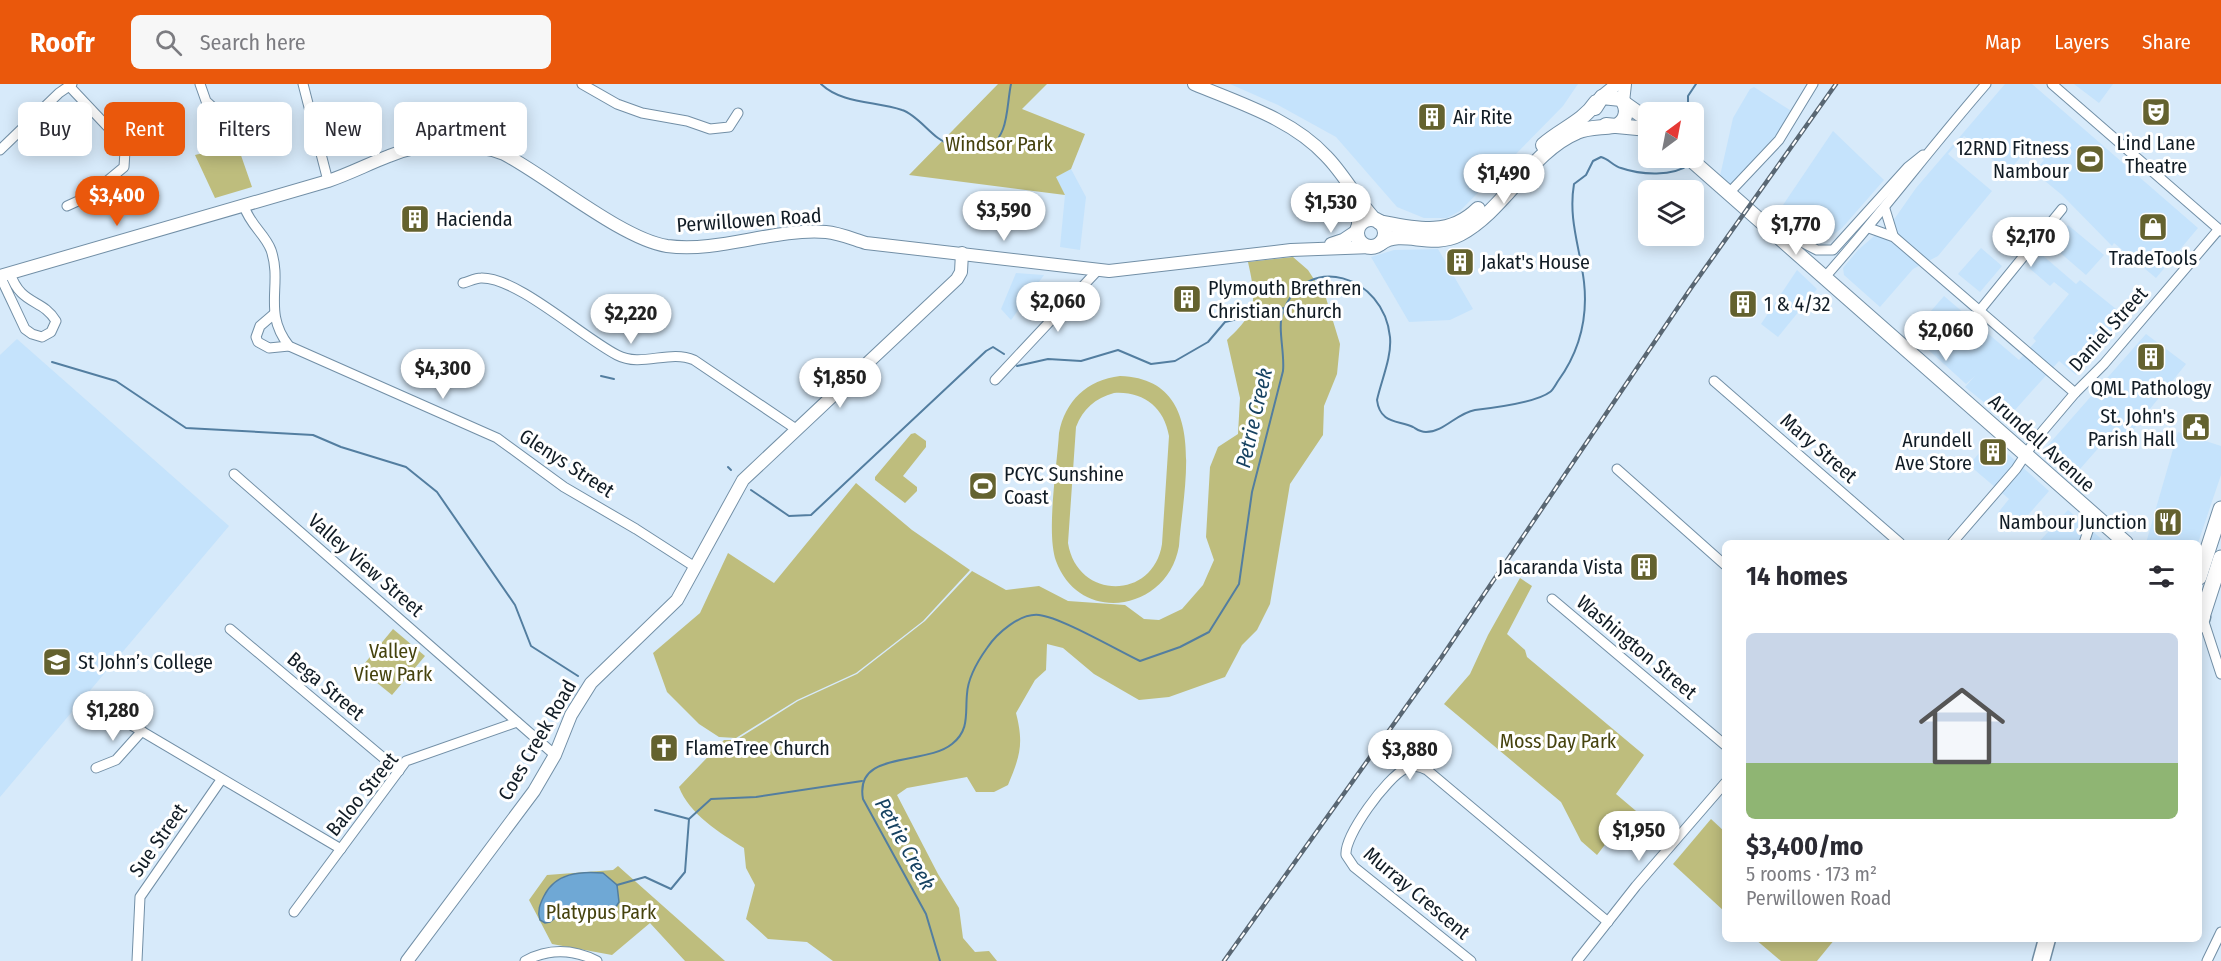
<!DOCTYPE html>
<html lang="en">
<head>
<meta charset="utf-8">
<style>
	:root { --surface:#fff; --page:#f7f7f7; --text:#2b2b33; --muted:#7c7c81; --line:#e1e1e2; --accent:#ea580c }
	body { margin:0; font-family:"Fira Sans Condensed",sans-serif; background:var(--page); color:var(--text); height:100vh; display:flex; flex-direction:column; font-size:22px; white-space:nowrap }
	* { box-sizing:border-box; margin:0 }
	p { font-size:20px; color:var(--muted) }
	.icon { flex:none; width:33px; height:33px; fill:none; stroke:currentColor; stroke-width:2; stroke-linecap:round; stroke-linejoin:round }
	.map { position:relative; flex:1; overflow:hidden }
	.side { position:absolute; left:1722px; top:456px; width:480px; height:402px; display:flex; flex-direction:column; background:var(--surface); border-radius:9px; box-shadow:0 3px 15px #0003 }
	.side>* { flex:none }
	.top-card { position:absolute; left:18px; top:18px; width:570px; height:54px; display:flex; gap:12px }
	.needle { width:39px; rotate:32deg }
	.controls { position:absolute; left:1638px; top:18px; display:grid; gap:12px }
	.controls a { display:grid; place-items:center; width:66px; height:66px; border-radius:9px; background:var(--surface); box-shadow:0 3px 15px #0003; font-size:30px }
	.price { position:absolute; translate:-50% -51px; padding:0 14px; border-radius:21px; background:#fff; color:#222; font-size:20px; line-height:39px; filter:drop-shadow(0 2px 3px #0008) }
	.price::after { content:''; position:absolute; left:50%; top:36px; width:18px; height:14px; margin-left:-9px; background:inherit; clip-path:polygon(0 0,100% 0,50% 100%) }
	.price.selected { background:var(--accent); color:#fff }
	ul { padding:0; list-style:none }
	li { display:grid; align-content:center; gap:12px; height:318px; padding:0 24px }
	li+li { border-top:2px solid var(--line) }
	li span { display:grid; place-items:center; height:186px; border-radius:9px; color:#555 }
	li>.icon { margin-inline-start:auto }
	span .icon { width:108px; height:108px; fill:#fffc; stroke-width:1 }
	li b { font-size:26px }
	h2 { display:flex; justify-content:space-between; align-items:center; height:72px; padding:0 24px; font-size:26px }
	.tag { padding:0 21px; border-radius:9px; background:var(--surface); box-shadow:0 3px 15px #0003; font-size:21px; line-height:54px }
	.tag.selected { background:var(--accent); color:#fff }
	header { display:flex; align-items:center; gap:36px; box-sizing:border-box; height:84px; padding:0 30px; background:var(--accent); color:#fff }
	header strong { font-size:28px }
	nav { display:flex; gap:33px; margin-inline-start:auto; font-size:21px }
	.search { width:420px; height:54px; background:var(--page); display:flex; align-items:center; gap:15px; box-sizing:border-box; padding:0 21px; border-radius:9px; color:var(--muted); font-size:22px }
	.map>svg:first-child { display:block }
	.built { fill:#c5e3fc }
	.green { fill:#bebd7d; fill-rule:evenodd }
	.water { fill:#6fa8d5; stroke:#537ea0; stroke-width:1.5 }
	.lines { fill:none; stroke-linecap:round; stroke-linejoin:round }
	.stream { stroke:#537ea0; stroke-width:2 }
	.minor-casing { stroke:#728fa6; stroke-width:11 }
	.tertiary-casing { stroke:#728fa6; stroke-width:14 }
	.secondary-casing { stroke:#728fa6; stroke-width:16 }
	.primary-casing { stroke:#728fa6; stroke-width:17 }
	.trunk-casing { stroke:#728fa6; stroke-width:19 }
	.minor { stroke:#fff; stroke-width:9 }
	.tertiary { stroke:#fff; stroke-width:12 }
	.secondary { stroke:#fff; stroke-width:14 }
	.primary { stroke:#fff; stroke-width:15 }
	.trunk { stroke:#fff; stroke-width:16 }
	.rail-casing { stroke:#596773; stroke-width:4.5 }
	.rail { stroke:#fff; stroke-width:2; stroke-dasharray:7; stroke-linecap:butt }
	.labels { text-anchor:middle; stroke-width:6; stroke-linejoin:round; paint-order:stroke }
	.poi-label { font-size:20px; fill:#111c25; stroke:#fff; text-anchor:start }
	.park-label { font-size:20px; fill:#45420d; stroke:#fff }
	.street-label { font-size:20px; fill:#111c25; stroke:#fff }
	.water-label { font-size:21px; font-style:italic; fill:#164261; stroke:#fff }
</style>
</head>
<body>
<header>
<strong>Roofr</strong>
<div class="search"><svg class="icon" aria-label="search" viewBox="0 0 24 24"><circle cx="10" cy="10" r="6"/><path d="M15 15l6 6"/></svg>Search here</div>
<nav><a>Map</a><a>Layers</a><a>Share</a></nav>
</header>
<div class="map">
<svg width="2221" height="877" viewBox="0 0 2221 877">
	<rect width="100%" height="100%" fill="#d7eafa"/>
	<g class="built">
		<path d="M1230,0H1578L1563,22L1460,127L1447,134H1424L1397,123L1336,53L1278,21Z"/>
		<path d="M2005,0H2032L2198,144L2156,194L2114,159L2112,162L2062,111L2034,88L2044,76L2029,63L2008,88L1964,52L1948,70L1992,107L1938,172L1913,185L1880,223L1844,191L1843,184L1858,166L1895,134L1916,104Z"/>
		<path d="M2074,0H2113L2099,19Z"/>
		<path d="M1754,3L1793,28L1776,51L1730,101L1720,92L1733,34L1750,5Z"/>
		<path d="M1833,47L1884,96L1842,144L1829,154H1819L1781,124Z"/>
		<path d="M1071,85L1086,113L1080,166L1060,163L1065,111L1055,93Z"/>
		<path d="M2068,141L2104,171L2086,191L2050,160Z"/>
		<path d="M1981,164L2002,182L1980,208L1958,190Z"/>
		<path d="M1438,165L1473,225L1450,236L1409,238L1371,173L1394,166Z"/>
		<path d="M2041,170L2076,200L2080,196L2126,233L2076,291L2059,277L2006,336L1965,303L1975,292L1966,300L1911,250L1944,212L2019,276L2036,257L2033,254L2069,210L2054,198L2050,202L2029,184Z"/>
		<path d="M1797,186L1817,205L1778,253L1761,240Z"/>
		<path d="M1016,189L1044,191L1011,236L1001,225Z"/>
		<path d="M2146,250L2186,280L2121,361L2109,352L2072,394L2042,368Z"/>
		<path d="M17,255L229,442L0,713V271Z"/>
		<path d="M2178,348L2221,362V391L2198,459H2146Z"/>
		<path d="M1991,355L2049,407L2015,446L1997,430L2009,415L1969,381Z"/>
		<path d="M2068,426L2106,459H2038Z"/>
	</g>
	<g class="green">
		<path d="M998,0H1047L1022,25L1085,50L1071,85L1056,93L1065,111L909,91Z"/>
		<path d="M226,44L236,57L252,103L215,114L195,71L207,68L205,61L211,51Z"/>
		<path d="M1293,173L1308,186L1326,214L1340,260L1337,290L1324,322L1323,351L1290,400L1270,520L1257,546L1242,561L1225,593L1169,613L1139,616L1094,590L1063,564L1047,560L1046,586L1035,596L1016,629C1024,660 1020,672 1008,701L994,708H976L967,693L907,704L897,711L938,790L959,824L963,854L975,868L989,867L997,877H833L807,858L768,855L746,835L755,801L746,784L744,764C720,749 689,730 679,703L724,656H736L798,617L857,590L925,537L972,487L1006,506L1039,502L1068,517L1125,521L1144,535L1159,536L1182,525L1203,501L1214,476L1206,453L1210,383L1218,363L1238,350L1240,314L1227,256C1257,228 1257,218 1248,178Z"/>
		<path d="M1120,292C1211,295 1183,403 1179,462C1168,527 1080,542 1056,477C1046,449 1057,382 1059,349C1065,317 1087,296 1120,292ZM1114,309C1143,307 1164,323 1169,352L1162,460C1153,517 1077,516 1068,459L1076,343C1083,325 1095,314 1114,309Z"/>
		<path d="M915,349L926,357V363L903,392L917,403V407L905,419L875,396V393L911,350Z"/>
		<path d="M856,399L912,446L970,486L923,537L856,589L797,616L736,654L719,653L699,640L667,608L653,569L700,529L728,469L774,499Z"/>
		<path d="M1520,494L1532,502L1507,550L1525,566L1527,573L1644,671L1616,710L1662,749L1650,765L1620,741L1597,771L1581,757L1561,718L1444,620L1470,590L1488,551Z"/>
		<path d="M393,545L425,572L392,611L360,585Z"/>
		<path d="M1711,735L1725,748V828L1673,780Z"/>
		<path d="M618,782L725,877H685L650,839L612,871L552,860L529,816L547,791L613,786Z"/>
		<path d="M1755,855H1835L1817,877H1781Z"/>
	</g>
	<path class="water" d="M603,789L617,801L619,818L614,826L567,824L550,838L545,839L540,836C537,827 540,820 544,812C555,789 580,787 603,789Z"/>
	<g class="lines">
		<g class="stream">
			<path d="M821,0C842,20 875,17 902,26C915,30 927,46 938,54C958,69 992,75 1003,45C1008,32 1008,14 1011,0"/>
			<path d="M1688,28V12L1696,0"/>
			<path d="M1694,45L1697,57L1695,72"/>
			<path d="M52,278L116,297L186,344L313,351L341,363L406,383L437,408L515,521L531,562L578,592"/>
			<path d="M1017,282L1048,275L1081,277L1118,266L1151,280L1175,277L1208,258L1225,238L1284,224"/>
			<path d="M601,292L614,295"/>
			<path d="M728,383L731,386"/>
			<path d="M751,406L789,432L811,431L986,267L993,263L1004,270"/>
			<path d="M655,726L689,735"/>
			<path d="M617,801L645,793L671,805L685,788L689,735L711,715L756,713L862,697"/>
			<path d="M940,877L926,830L863,715C854,666 925,682 952,660C970,646 965,629 967,610C968,593 977,578 987,564C997,549 1020,529 1039,531C1060,533 1117,566 1140,577L1180,563L1209,548L1239,500L1252,408L1283,287C1285,269 1277,243 1283,228C1306,167 1384,191 1390,253C1392,273 1381,297 1377,316C1380,340 1398,336 1413,343C1418,346 1420,348 1426,348C1444,348 1457,329 1475,326C1492,324 1537,318 1550,308C1553,306 1556,300 1558,297C1579,268 1588,234 1584,198C1580,164 1568,135 1574,100L1586,91L1593,77L1601,73C1609,75 1613,82 1621,84C1641,91 1673,93 1690,80"/>
		</g>
		<g class="minor-casing">
			<g id="minor">
				<path d="M200,0L206,17L227,36"/>
				<path d="M303,0L328,97"/>
				<path d="M582,0L617,20L642,29L687,37L710,45L729,43L738,29"/>
				<path d="M2052,0L2221,147"/>
				<path d="M0,66L59,9L72,0"/>
				<path d="M1729,109L1779,56L1813,0"/>
				<path d="M67,122L89,112L124,83L125,67L121,57L70,3"/>
				<path d="M244,122C250,141 265,150 271,166C283,201 262,228 289,262L497,354L564,403L636,445L695,483"/>
				<path d="M1885,125L1893,151"/>
				<path d="M1869,144L1894,153L2075,309"/>
				<path d="M1780,147L1817,166H1833L1908,83L1923,71"/>
				<path d="M0,192L25,245L32,250L42,253L51,248L56,237C42,214 21,222 10,189"/>
				<path d="M1825,193C1881,130 1931,63 1986,0"/>
				<path d="M463,199C468,198 475,194 481,194C517,193 582,253 617,271C642,284 669,265 694,276L796,345"/>
				<path d="M1980,226L2062,125"/>
				<path d="M274,230L260,242L256,253L258,258L269,264L289,262"/>
				<path d="M995,296L1098,186"/>
				<path d="M1714,297L1900,459"/>
				<path d="M1617,385L1725,481"/>
				<path d="M234,390L555,671"/>
				<path d="M1952,459L2016,385L2036,355L2075,309L2104,280L2219,145"/>
				<path d="M2084,459L2089,444L2097,434"/>
				<path d="M1552,515L1725,661"/>
				<path d="M2203,535L2221,590"/>
				<path d="M230,545L399,687"/>
				<path d="M99,622L341,765"/>
				<path d="M96,684L116,676L142,647"/>
				<path d="M294,828L406,677L517,638"/>
				<path d="M137,877L140,813L221,696"/>
				<path d="M525,877C549,864 573,865 597,877"/>
				<path d="M1471,877L1354,783L1346,771C1344,752 1387,693 1405,685C1413,681 1419,682 1427,686L1608,838"/>
				<path d="M1577,877L1636,802L1725,699"/>
				<path d="M2207,877L2221,848"/>
			</g>
		</g>
		<g class="tertiary-casing">
			<g id="tertiary">
				<path d="M1194,0C1239,19 1292,35 1326,72C1345,91 1358,118 1377,137"/>
				<path d="M1600,14L1617,0"/>
				<path d="M1623,18L1625,0"/>
				<path d="M1352,110L1358,129V144"/>
				<path d="M1331,160L1343,156L1358,146"/>
				<path d="M0,192L328,97C349,90 368,80 389,72C422,58 470,57 504,70C548,93 622,155 667,162C720,169 773,144 826,148C839,149 853,155 866,159L1109,187L1291,166L1372,163"/>
				<path d="M407,877L534,707L555,671L571,631L591,599L677,516L743,396L957,195L961,188L962,169"/>
			</g>
		</g>
		<g class="secondary-casing">
			<g id="secondary">
				<path d="M1624,19L1648,36"/>
				<path d="M1595,24L1602,13L1621,15C1629,24 1627,37 1616,42"/>
				<path d="M1606,41L1648,45"/>
				<path d="M1543,61C1561,45 1583,38 1596,18"/>
				<path d="M1689,74L2126,459"/>
				<circle cx="1371" cy="149" r="14"/>
				<path d="M1379,138C1415,145 1449,154 1478,125"/>
				<path d="M1381,159C1402,144 1431,165 1460,150C1504,127 1531,67 1577,48C1588,43 1601,44 1613,42"/>
			</g>
		</g>
		<g class="primary-casing">
			<g id="primary">
				<path d="M2199,493L2221,425"/>
				<path d="M2202,533L2221,474"/>
			</g>
		</g>
		<g class="trunk-casing">
			<g id="trunk">
				<path d="M2199,541L2202,533"/>
				<path d="M2041,877L2047,855"/>
			</g>
		</g>
		<use href="#minor" class="minor"/>
		<use href="#tertiary" class="tertiary"/>
		<use href="#secondary" class="secondary"/>
		<use href="#primary" class="primary"/>
		<use href="#trunk" class="trunk"/>
		<g class="rail-casing">
			<path id="rail" d="M1224,877L1441,574L1691,204L1836,0"/>
		</g>
		<use href="#rail" class="rail"/>
	</g>
	<defs>
		<g id="theatre-square" transform="scale(1.5)"><rect x="-9" y="-9" width="18" height="18" rx="4" fill="#64622f" stroke="#fff"/><path d="M-5-5.5Q0-4 5-5.5V0Q5 5 0 6Q-5 5-5 0ZM-3.3-2.5H-1v1.5H-3.3ZM1-2.5H3.3v1.5H1ZM-2.8 1Q0 5.5 2.8 1Z" fill="#fff"/></g>
		<g id="building-square" transform="scale(1.5)"><rect x="-9" y="-9" width="18" height="18" rx="4" fill="#64622f" stroke="#fff"/><path d="M-4-6H4V6H1V3H-1V6H-4ZM-2.5-4.3h1.7v1.8h-1.7ZM.8-4.3h1.7v1.8H.8ZM-2.5-1h1.7V.8h-1.7ZM.8-1h1.7V.8H.8Z" fill="#fff"/></g>
		<g id="stadium-square" transform="scale(1.5)"><rect x="-9" y="-9" width="18" height="18" rx="4" fill="#64622f" stroke="#fff"/><path d="M0-5a6.5 5 0 1 0 0 10a6.5 5 0 1 0 0-10ZM-3.5-1.8h7v3.6h-7Z" fill="#fff"/></g>
		<g id="shop-square" transform="scale(1.5)"><rect x="-9" y="-9" width="18" height="18" rx="4" fill="#64622f" stroke="#fff"/><path d="M-5-2.5h2.3a2.7 3.5 0 0 1 5.4 0H5L5.5 6h-11ZM-1.5-2.5h3a1.5 2.3 0 0 0-3 0Z" fill="#fff"/></g>
		<g id="civic-square" transform="scale(1.5)"><rect x="-9" y="-9" width="18" height="18" rx="4" fill="#64622f" stroke="#fff"/><path d="M-.6-6.5H3V-4.5H.6V-3L4-1V1h2V6H-6V1h2V-1L-.6-3ZM-1.2 2.5V6h2.4V2.5Z" fill="#fff"/></g>
		<g id="restaurant-square" transform="scale(1.5)"><rect x="-9" y="-9" width="18" height="18" rx="4" fill="#64622f" stroke="#fff"/><path d="M-5-6h1v4h1v-4h1v4h1v-4h1v5L-1.5 .5V6h-2V.5L-5-1ZM5-6V6H3V1.5H1.5Q1.5-4 5-6Z" fill="#fff"/></g>
		<g id="school-square" transform="scale(1.5)"><rect x="-9" y="-9" width="18" height="18" rx="4" fill="#64622f" stroke="#fff"/><path d="M0-5L7-2L0 1L-7-2ZM-4 1L0 2.5L4 1V4Q0 6-4 4Z" fill="#fff"/></g>
		<g id="church-square" transform="scale(1.5)"><rect x="-9" y="-9" width="18" height="18" rx="4" fill="#64622f" stroke="#fff"/><path d="M-1.2-6h2.4v3.5h3.3v2.4h-3.3V6h-2.4V-.1h-3.3v-2.4h3.3Z" fill="#fff"/></g>
	</defs>
	<g fill-rule="evenodd">
		<use href="#theatre-square" x="2156" y="28"/>
		<use href="#building-square" x="1432" y="33"/>
		<use href="#stadium-square" x="2090" y="75"/>
		<use href="#building-square" x="415" y="135"/>
		<use href="#shop-square" x="2153" y="143"/>
		<use href="#building-square" x="1460" y="178"/>
		<use href="#building-square" x="1187" y="215"/>
		<use href="#building-square" x="1743" y="220"/>
		<use href="#building-square" x="2151" y="273"/>
		<use href="#civic-square" x="2196" y="343"/>
		<use href="#building-square" x="1993" y="368"/>
		<use href="#stadium-square" x="983" y="402"/>
		<use href="#restaurant-square" x="2168" y="438"/>
		<use href="#building-square" x="1644" y="483"/>
		<use href="#school-square" x="57" y="578"/>
		<use href="#church-square" x="664" y="664"/>
	</g>
	<g class="labels">
		<g class="poi-label">
			<text x="1453" y="40">Air Rite</text>
			<text x="2156" y="66" text-anchor="middle">Lind Lane<tspan x="2156" dy="23">Theatre</tspan></text>
			<text x="2069" y="71" text-anchor="end">12RND Fitness<tspan x="2069" dy="23">Nambour</tspan></text>
			<text x="436" y="142">Hacienda</text>
			<text x="2153" y="181" text-anchor="middle">TradeTools</text>
			<text x="1481" y="185">Jakat's House</text>
			<text x="1208" y="211">Plymouth Brethren<tspan x="1208" dy="23">Christian Church</tspan></text>
			<text x="1764" y="227">1 &amp; 4/32</text>
			<text x="2151" y="311" text-anchor="middle">QML Pathology</text>
			<text x="2175" y="339" text-anchor="end">St. John's<tspan x="2175" dy="23">Parish Hall</tspan></text>
			<text x="1972" y="363" text-anchor="end">Arundell<tspan x="1972" dy="23">Ave Store</tspan></text>
			<text x="1004" y="397">PCYC Sunshine<tspan x="1004" dy="23">Coast</tspan></text>
			<text x="2147" y="445" text-anchor="end">Nambour Junction</text>
			<text x="1623" y="490" text-anchor="end">Jacaranda Vista</text>
			<text x="78" y="585">St John’s College</text>
			<text x="685" y="671">FlameTree Church</text>
		</g>
		<g class="park-label">
			<text x="999" y="67">Windsor Park</text>
			<text x="393" y="574">Valley<tspan x="393" dy="23">View Park</tspan></text>
			<text x="1558" y="664">Moss Day Park</text>
			<text x="601" y="835">Platypus Park</text>
		</g>
		<g class="street-label">
			<text transform="translate(749 136) rotate(-4)" y="7">Perwillowen Road</text>
			<text transform="translate(2108 245) rotate(-48)" y="7">Daniel Street</text>
			<text transform="translate(2042 359) rotate(42)" y="7">Arundell Avenue</text>
			<text transform="translate(1819 364) rotate(41)" y="7">Mary Street</text>
			<text transform="translate(567 379) rotate(33)" y="7">Glenys Street</text>
			<text transform="translate(366 481) rotate(41)" y="7">Valley View Street</text>
			<text transform="translate(1637 563) rotate(40)" y="7">Washington Street</text>
			<text transform="translate(326 602) rotate(40)" y="7">Bega Street</text>
			<text transform="translate(537 656) rotate(-60)" y="7">Coes Creek Road</text>
			<text transform="translate(362 710) rotate(-51)" y="7">Baloo Street</text>
			<text transform="translate(158 756) rotate(-55)" y="7">Sue Street</text>
			<text transform="translate(1417 809) rotate(40)" y="7">Murray Crescent</text>
		</g>
		<g class="water-label">
			<text transform="translate(1254 334) rotate(-77)" y="7">Petrie Creek</text>
			<text transform="translate(905 760) rotate(61)" y="7">Petrie Creek</text>
		</g>
	</g>
</svg>
<div class="controls">
<a><svg class="needle" viewBox="-14 -14 28 28"><path d="M0-13l5 13h-10z" fill="#e53935"/><path d="M0 13l5-13h-10z" fill="#7c7c81"/></svg></a>
<a><svg class="icon" aria-label="layers" viewBox="0 0 24 24"><path d="M12 4l9 5-9 5-9-5zM3 14l9 5 9-5"/></svg></a>
</div>
<b class="price" style="left:1504px;top:121px">$1,490</b>
<b class="price selected" style="left:117px;top:143px">$3,400</b>
<b class="price" style="left:1331px;top:150px">$1,530</b>
<b class="price" style="left:1004px;top:158px">$3,590</b>
<b class="price" style="left:1796px;top:172px">$1,770</b>
<b class="price" style="left:2031px;top:184px">$2,170</b>
<b class="price" style="left:1058px;top:249px">$2,060</b>
<b class="price" style="left:631px;top:261px">$2,220</b>
<b class="price" style="left:1946px;top:278px">$2,060</b>
<b class="price" style="left:443px;top:316px">$4,300</b>
<b class="price" style="left:840px;top:325px">$1,850</b>
<b class="price" style="left:113px;top:658px">$1,280</b>
<b class="price" style="left:1410px;top:697px">$3,880</b>
<b class="price" style="left:1639px;top:778px">$1,950</b>
<div class="top-card">
<a class="tag">Buy</a>
<a class="tag selected">Rent</a>
<a class="tag">Filters</a>
<a class="tag">New</a>
<a class="tag">Apartment</a>
</div>
<section class="side">
<h2>14 homes<svg class="icon" aria-label="filters" viewBox="0 0 24 24"><path d="M4 7h16M4 17h16"/><circle cx="9" cy="7" r="2"/><circle cx="15" cy="17" r="2"/></svg></h2>
<ul>
<li><span style="background:linear-gradient(#c9d6e8 70%,#8fb573 0)"><svg class="icon" aria-label="home" viewBox="0 0 24 24"><path d="M3 11l9-7 9 7M6 9v11h12V9"/></svg></span><div><b>$3,400/mo</b><p>5 rooms · 173 m²</p><p>Perwillowen Road</p></div></li>
</ul>
</section>
</div>
</body>
</html>
